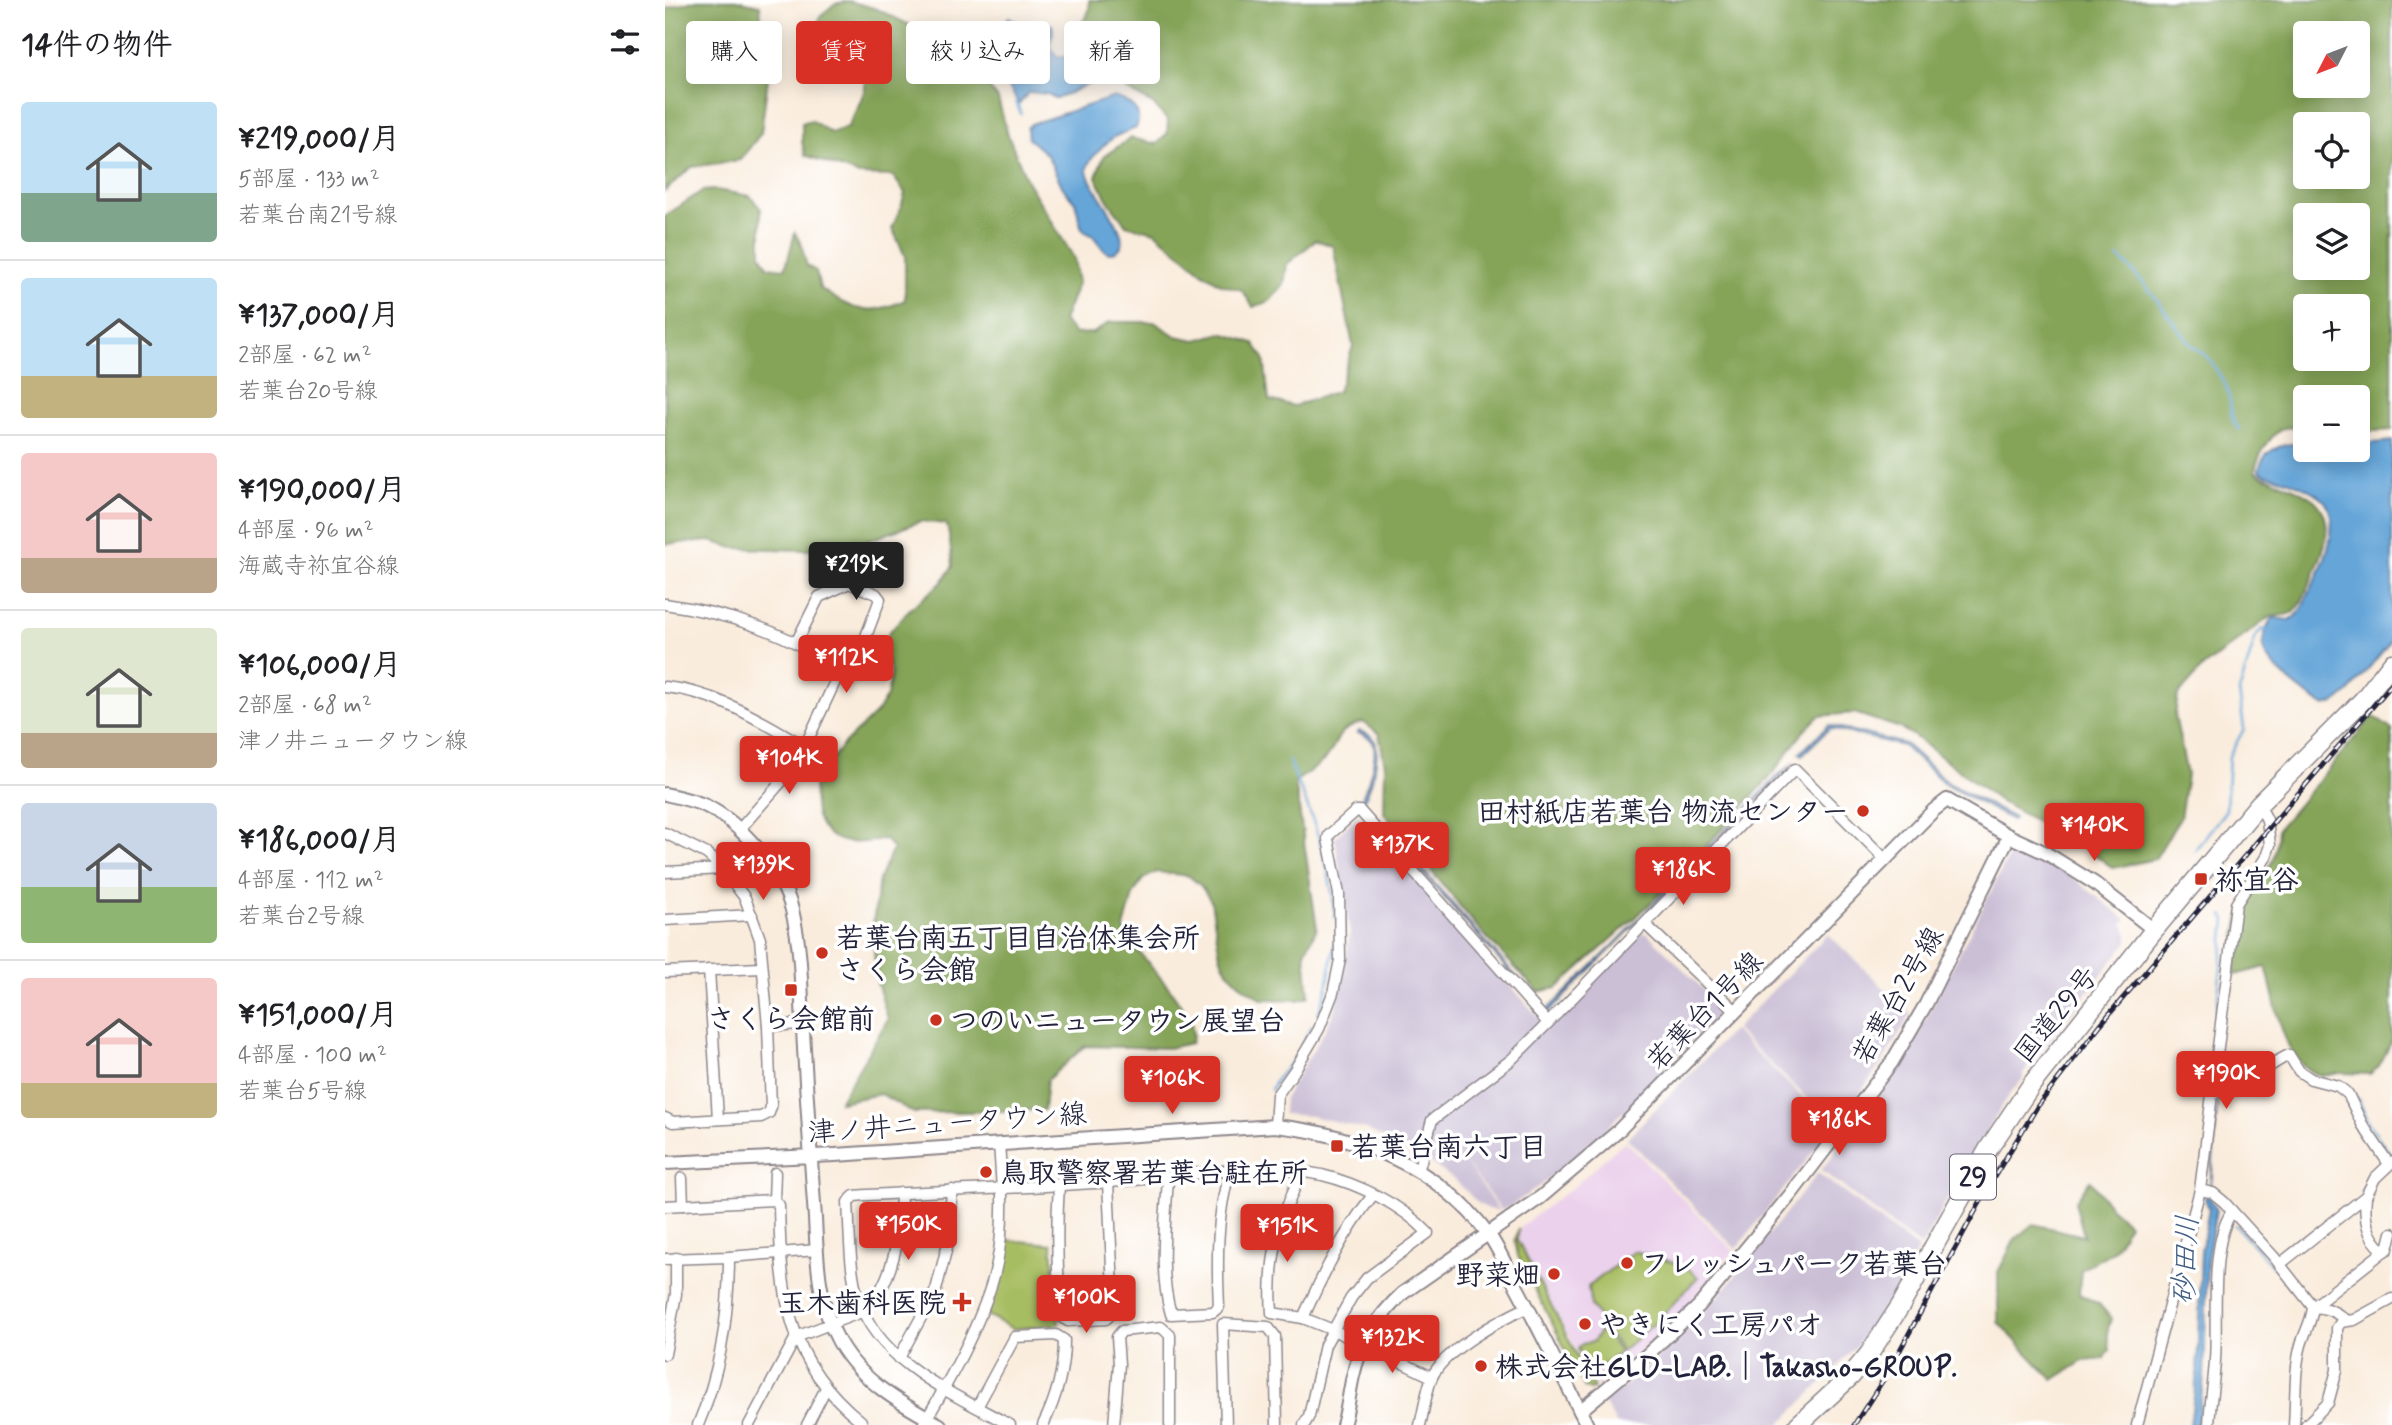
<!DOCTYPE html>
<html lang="ja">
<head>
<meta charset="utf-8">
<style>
	:root { --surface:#fff; --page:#f2f2f2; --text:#202124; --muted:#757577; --line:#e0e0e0; --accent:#d93025 }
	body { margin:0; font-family:Mynerve,"Klee One",sans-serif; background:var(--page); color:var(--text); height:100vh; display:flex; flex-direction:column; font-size:26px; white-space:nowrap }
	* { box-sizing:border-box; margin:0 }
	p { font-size:23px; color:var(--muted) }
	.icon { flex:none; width:38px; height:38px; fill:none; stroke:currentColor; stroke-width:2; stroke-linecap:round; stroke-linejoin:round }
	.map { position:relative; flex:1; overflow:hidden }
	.panel { display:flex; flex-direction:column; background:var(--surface); width:665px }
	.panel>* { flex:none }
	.banner { position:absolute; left:21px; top:21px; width:665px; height:63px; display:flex; gap:14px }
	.needle { width:46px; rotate:228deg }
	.controls { position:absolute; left:1628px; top:21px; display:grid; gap:14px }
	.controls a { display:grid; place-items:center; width:77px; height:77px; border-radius:7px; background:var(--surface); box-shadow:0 4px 18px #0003; font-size:35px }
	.price { position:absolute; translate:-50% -60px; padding:0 16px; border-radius:7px; background:var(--accent); color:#fff; font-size:23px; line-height:46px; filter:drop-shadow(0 2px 4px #0008) }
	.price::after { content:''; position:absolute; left:50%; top:42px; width:21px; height:16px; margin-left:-10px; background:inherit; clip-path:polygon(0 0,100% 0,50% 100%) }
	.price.current { background:#222; color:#fff }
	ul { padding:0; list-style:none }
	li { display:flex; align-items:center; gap:21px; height:175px; padding:0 21px }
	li+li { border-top:2px solid var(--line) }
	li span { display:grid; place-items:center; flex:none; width:196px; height:140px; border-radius:7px; color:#555 }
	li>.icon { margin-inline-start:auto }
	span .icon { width:84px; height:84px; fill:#fffc; stroke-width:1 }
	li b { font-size:30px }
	h2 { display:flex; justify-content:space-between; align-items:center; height:84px; padding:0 21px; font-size:30px }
	.chip { padding:0 24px; border-radius:7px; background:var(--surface); box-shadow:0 4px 18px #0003; font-size:24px; line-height:63px }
	.chip.current { background:var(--accent); color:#fff }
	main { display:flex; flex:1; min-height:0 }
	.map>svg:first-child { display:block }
	.built { fill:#ebd1ec }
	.industrial { fill:#cbbfd6 }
	.green { fill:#a7bd62; stroke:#64704e; stroke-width:2 }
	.forest { fill:#85a458; stroke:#54634a; stroke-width:2; fill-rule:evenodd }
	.water { fill:#65a5d8; stroke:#44648a; stroke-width:2 }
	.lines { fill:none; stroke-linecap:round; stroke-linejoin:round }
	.stream { stroke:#65a5d8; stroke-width:2.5 }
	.minor-casing { stroke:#8e878c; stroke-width:13 }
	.tertiary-casing { stroke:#8e878c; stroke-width:16 }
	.trunk-casing { stroke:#8e878c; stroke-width:21 }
	.minor { stroke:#fff; stroke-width:10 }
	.tertiary { stroke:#fff; stroke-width:12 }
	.trunk { stroke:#fff; stroke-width:18 }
	.rail-casing { stroke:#22223b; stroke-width:5 }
	.rail { stroke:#fff; stroke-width:2.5; stroke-dasharray:8; stroke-linecap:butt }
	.poi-dot { fill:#c8321e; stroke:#fff; stroke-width:2.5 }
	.labels { text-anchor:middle; stroke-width:7; stroke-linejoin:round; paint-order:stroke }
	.shield { fill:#fff; stroke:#646476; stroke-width:2 }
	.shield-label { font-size:26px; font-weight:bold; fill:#22223b }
	.poi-label { font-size:28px; font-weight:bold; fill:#22223b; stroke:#fff; text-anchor:start }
	.street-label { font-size:28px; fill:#22223b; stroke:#fff }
	.water-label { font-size:30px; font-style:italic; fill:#405d82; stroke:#fff }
</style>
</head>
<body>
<main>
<section class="panel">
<h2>14件の物件<svg class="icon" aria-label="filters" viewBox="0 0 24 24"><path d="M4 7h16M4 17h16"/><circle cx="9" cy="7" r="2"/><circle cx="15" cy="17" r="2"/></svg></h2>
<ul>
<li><span style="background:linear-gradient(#bfe0f5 65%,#7fa58c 0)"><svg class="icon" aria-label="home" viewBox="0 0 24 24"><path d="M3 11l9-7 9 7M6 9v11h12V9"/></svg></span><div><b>¥219,000/月</b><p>5部屋 · 133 m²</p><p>若葉台南21号線</p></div></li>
<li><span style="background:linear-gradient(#bfe0f5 70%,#c2b280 0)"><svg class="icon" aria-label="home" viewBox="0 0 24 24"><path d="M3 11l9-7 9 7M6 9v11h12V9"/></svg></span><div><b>¥137,000/月</b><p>2部屋 · 62 m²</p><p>若葉台20号線</p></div></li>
<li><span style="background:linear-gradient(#f6c9c9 75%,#b9a48a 0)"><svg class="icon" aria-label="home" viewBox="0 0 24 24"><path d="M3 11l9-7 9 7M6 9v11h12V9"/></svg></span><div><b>¥190,000/月</b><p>4部屋 · 96 m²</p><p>海蔵寺祢宜谷線</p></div></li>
<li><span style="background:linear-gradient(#dfe7d0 75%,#b9a48a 0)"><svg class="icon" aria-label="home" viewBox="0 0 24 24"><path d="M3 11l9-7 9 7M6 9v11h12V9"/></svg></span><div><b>¥106,000/月</b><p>2部屋 · 68 m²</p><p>津ノ井ニュータウン線</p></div></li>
<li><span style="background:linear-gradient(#c9d6e8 60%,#8fb573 0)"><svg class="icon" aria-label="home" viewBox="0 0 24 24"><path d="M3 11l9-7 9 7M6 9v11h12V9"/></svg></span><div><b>¥186,000/月</b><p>4部屋 · 112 m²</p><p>若葉台2号線</p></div></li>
<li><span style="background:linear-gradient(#f6c9c9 75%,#c2b280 0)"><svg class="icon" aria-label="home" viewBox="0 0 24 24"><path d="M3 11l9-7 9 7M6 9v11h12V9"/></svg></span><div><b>¥151,000/月</b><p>4部屋 · 100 m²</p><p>若葉台5号線</p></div></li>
</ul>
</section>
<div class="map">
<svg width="1727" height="1425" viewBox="0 0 1727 1425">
	<rect width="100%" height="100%" fill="#fff"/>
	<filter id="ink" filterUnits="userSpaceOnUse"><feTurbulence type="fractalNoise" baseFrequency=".0143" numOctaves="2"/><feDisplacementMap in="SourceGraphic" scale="14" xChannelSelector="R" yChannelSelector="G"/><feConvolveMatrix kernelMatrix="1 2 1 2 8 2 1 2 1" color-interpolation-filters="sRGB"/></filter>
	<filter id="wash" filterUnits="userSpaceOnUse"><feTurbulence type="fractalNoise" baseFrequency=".00686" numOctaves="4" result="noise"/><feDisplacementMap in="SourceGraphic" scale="28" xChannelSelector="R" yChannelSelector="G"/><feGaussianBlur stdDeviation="1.57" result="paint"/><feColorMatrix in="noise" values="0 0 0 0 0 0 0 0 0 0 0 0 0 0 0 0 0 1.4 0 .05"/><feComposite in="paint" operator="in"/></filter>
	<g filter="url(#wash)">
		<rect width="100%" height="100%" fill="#f9ecdc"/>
		<path class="built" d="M960,1141L1069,1251L998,1332L931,1387L853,1239L856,1227L864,1220L907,1188Z"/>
		<g class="industrial">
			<path d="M692,816L697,818L874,1018L875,1026L847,1054L766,1116L753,1155L701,1129L647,1116L618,1114L619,1099L661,1029L670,1009L677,984L685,933L670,838Z"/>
			<path d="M1356,847L1399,871L1462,920L1458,923L1463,935V941L1358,1074V1079L1347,1091L1310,1148L1256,1247L1156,1170L1225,1080L1249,1042L1346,852L1354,851Z"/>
			<path d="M982,933L1053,1004L1054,1013L938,1132L877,1184L846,1206L836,1210L793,1152L834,1211L823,1209L814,1204L791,1181L759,1158L767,1124L801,1099L974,934Z"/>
			<path d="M1163,934L1246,1014L1215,1066L1170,1125L1070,1029Z"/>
			<path d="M1068,1030L1168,1127L1071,1249L962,1138Z"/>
			<path d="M1153,1173L1253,1249L1217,1314L1205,1330L1168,1371L1114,1425H952L939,1402L972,1377L1035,1317L1064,1284Z"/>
		</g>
		<g class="green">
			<path d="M854,1229L852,1239L929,1389L926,1390L920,1388L853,1256L850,1240Z"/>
			<path d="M342,1240L387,1244L392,1313L387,1315H393L394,1324L348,1329L322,1315L336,1271Z"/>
			<path d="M969,1251L1020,1266L1033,1277L992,1321L957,1351L926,1306L923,1287Z"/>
			<path d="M937,1328L955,1352L927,1374L913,1349L917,1344L928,1342Z"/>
		</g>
		<g class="forest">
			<path d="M32,0H71L95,5L98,42L103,78L96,133L75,160L27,167L0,191V9Z"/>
			<path d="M424,0H1727V430L1692,432V397H1640V429C1633,428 1624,425 1617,429C1605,435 1591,459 1590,471C1597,479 1605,478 1614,482C1625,486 1638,492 1648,499C1676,522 1654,563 1642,589C1639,596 1635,607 1629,612C1621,617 1611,614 1603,618L1538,667L1513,695L1510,715L1522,775L1515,818L1490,859L1448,868L1414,843L1337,803L1249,736L1235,728L1189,713L1154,716L1139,731L1106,776L1015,874L970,918L892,988L873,992L814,929L719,813L720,765L714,734L698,722C663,734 678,742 658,761C650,769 639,775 630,782L652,928L640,952L644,996L633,1000L596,999L577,986L562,971L555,956L546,901L536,886L524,876L492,872L478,879L468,895L459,928L463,939L505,989L526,1021L528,1036L526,1043L504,1048L420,1046L382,1080L379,1110L249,1113L216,1094L174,1102L223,1019L212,982L207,930L214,879L228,849L220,839C195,844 164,848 153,819C148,809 150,792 149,781L177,746L211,713L222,696L226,673L218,649V642L225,631L245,609L276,583L288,566L283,528L280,524L256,521L198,543L141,550L69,548L45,541L0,544V216L37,191L51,190L85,196L96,209V254L103,267L120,269L130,233L136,244L142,266L151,271L155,288C186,311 204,317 240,300V256L227,228L236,208L240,193L228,176L194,175L140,155L137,142V123L146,120L166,133L183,127C188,115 198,100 200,87C202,68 166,39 152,30L155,17L169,4L184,1L212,9L263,34L284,51L301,60L314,74L333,99L343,135L362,181L409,258L413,283L398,321L410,334L428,333L445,322H489L511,336L531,340L557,333L570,337L589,343L599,358L604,400L629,406L673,391L688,346L668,246L651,240L622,264L619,284L605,301L588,307L577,290L556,284L537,272L490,232L461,225L442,199L431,177L439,156L466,138L492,144L502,134L503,121L488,104L459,88L453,66L472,39L470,28C454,29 421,43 408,37L407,32C417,22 427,16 424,0ZM1640,33H1692V86H1640ZM1640,124H1692V177H1640ZM1640,215H1692V268H1640ZM1640,306H1692V359H1640Z"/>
			<path d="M1708,716L1727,730V1041L1714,1066L1705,1074C1696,1074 1687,1073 1677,1073C1670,1073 1662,1077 1656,1075C1615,1065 1611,999 1601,967L1570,975C1569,954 1570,929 1577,909C1580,902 1586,896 1590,890C1605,868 1612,857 1613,829Z"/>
			<path d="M1425,1180L1446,1208L1464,1224L1448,1251L1416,1270L1414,1294L1434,1304L1446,1318L1442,1333L1445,1350L1439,1359L1418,1361L1388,1380L1333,1322V1272L1350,1239L1368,1224L1419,1236L1410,1202Z"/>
		</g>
		<g class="water">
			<path d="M344,17C363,31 369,18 387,25L388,32L384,46L392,56L407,58L428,52L432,57L428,63L426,83L391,99L383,94L364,92L354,104L336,74L315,53Z"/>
			<path d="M449,97C465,101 479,111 471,128C465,131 457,133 451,136C443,141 423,159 422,168C419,186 484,248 444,253L439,250L428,236L419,231L416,226L410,202L398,188L382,155L363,138L362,128L366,124Z"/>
			<path d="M1727,441V640L1686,690L1670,703L1660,706C1644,697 1605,669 1599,651C1596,641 1601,629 1606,620L1609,618L1624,620C1637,614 1637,606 1643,595C1655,572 1677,529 1661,503C1653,492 1631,483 1619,479C1610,477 1600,477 1594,471C1597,448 1619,443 1640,443V450H1692V445Z"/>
			<path d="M1164,725L1240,744L1283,783L1349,818L1347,820L1281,785L1238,746L1165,728L1137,755L1135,753Z"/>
			<path d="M694,731C700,733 706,734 709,740C717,752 705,790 698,802L881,1011L949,945L1115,774L1129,763L882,1014L695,802C701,790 714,755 708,742C705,737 699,735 693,733Z"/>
			<path d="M1553,1097L1545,1198L1551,1209L1542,1262L1539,1377L1532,1425H1525L1532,1376L1536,1252L1544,1208L1540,1199L1545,1186Z"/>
		</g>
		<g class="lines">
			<g class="stream">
				<path d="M351,102L356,114"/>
				<path d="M1453,257C1480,281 1501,312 1522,340C1529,350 1540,351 1549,366C1553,373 1559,381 1562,389C1568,403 1563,419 1574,429"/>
				<path d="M624,761C646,812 666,863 670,918"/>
				<path d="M1530,850L1561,810L1564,756L1579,729L1574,692L1591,636L1597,629L1604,631"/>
				<path d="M653,1014L662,988L670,942"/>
				<path d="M1546,1065L1561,919L1558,915"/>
				<path d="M606,1090L610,1081L630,1058L646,1027"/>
				<path d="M1689,1096L1694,1100L1703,1123L1727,1156"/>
				<path d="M1696,1194L1707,1172L1715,1166"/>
				<path d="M1570,1225L1608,1267"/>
				<path d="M1621,1282L1626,1287"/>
			</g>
		</g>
	</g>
	<g filter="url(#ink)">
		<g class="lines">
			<g class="minor-casing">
				<g id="minor">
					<path d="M0,604C55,612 133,633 174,673L140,746C95,721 52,692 0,687"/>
					<path d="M131,643L154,597L184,583L211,594L215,599L194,655L174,673"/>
					<path d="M74,830L132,764L138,754L140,746"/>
					<path d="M0,833L42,854L58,869L80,898L95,939L103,1026L137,1024"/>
					<path d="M0,872L58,869"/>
					<path d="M0,920L87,915"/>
					<path d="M980,924L1071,1011"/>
					<path d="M44,970L53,1119"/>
					<path d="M0,972L97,968"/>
					<path d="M883,1023L1130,769L1221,860"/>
					<path d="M1548,1092C1577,1092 1598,1067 1624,1055L1634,1071L1646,1079L1673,1086L1683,1094L1697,1124L1724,1164"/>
					<path d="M0,1118L8,1122L96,1117L104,1113L106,1107L103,1026"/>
					<path d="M610,1126L612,1095L629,1071L654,1029L668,993L675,960L674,894L663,839L664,835L691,811H695L883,1023L846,1060L767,1120L753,1172"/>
					<path d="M637,1172C614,1219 603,1260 607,1313L638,1318L668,1330L767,1377"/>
					<path d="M503,1177C501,1221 493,1271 506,1314L548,1312L554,1307C552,1261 551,1215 565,1171"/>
					<path d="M17,1178L18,1205"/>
					<path d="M394,1184C391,1229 392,1272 396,1317L403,1321L441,1319L449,1311L443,1182"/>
					<path d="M1535,1190L1548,1193L1559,1202L1609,1257L1648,1307C1662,1308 1671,1311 1681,1321"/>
					<path d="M1701,1196C1699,1217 1701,1237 1719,1251L1723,1249"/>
					<path d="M109,1200L110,1173"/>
					<path d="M0,1206L109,1200L114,1205C116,1295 121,1361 196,1421V1425"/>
					<path d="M0,1259L64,1257L152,1250"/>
					<path d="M1615,1264L1701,1196L1710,1178L1727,1162"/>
					<path d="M638,1318C658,1274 678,1233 708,1195"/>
					<path d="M0,1354L11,1294V1258"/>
					<path d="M234,1358L271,1290L283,1243L287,1190"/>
					<path d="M312,1407L350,1337L391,1335L399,1340C399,1371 392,1397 378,1425"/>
					<path d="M33,1425C56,1371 64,1315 64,1257"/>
					<path d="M84,1425L131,1337L199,1311C230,1282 235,1233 236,1193"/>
					<path d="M142,1425L161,1388"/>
					<path d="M258,1425C285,1380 322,1313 332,1263C340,1224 337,1183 334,1144"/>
					<path d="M345,1425C290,1395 212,1362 193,1298C184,1267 185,1233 183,1202L189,1196C274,1191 360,1188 445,1182C514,1178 588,1160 657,1175C694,1184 737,1205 763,1233L702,1278L686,1298L660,1345L644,1416L639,1425"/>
					<path d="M449,1425L454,1364L452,1337L457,1331L496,1327L505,1335V1425"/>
					<path d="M561,1425L558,1324L603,1327L610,1336L612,1425"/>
					<path d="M755,1425C759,1410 761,1392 767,1377C779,1350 837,1319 863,1307"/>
					<path d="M1472,1425L1535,1190L1571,904L1601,857L1605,845L1602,820L1594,804"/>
					<path d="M1544,1425C1545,1403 1549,1382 1550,1360C1553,1319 1544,1246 1567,1211"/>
					<path d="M1629,1425C1631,1399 1629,1370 1636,1345C1640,1331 1647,1321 1648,1307L1719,1251L1724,1245L1727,1233"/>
					<path d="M1641,1425L1663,1403L1672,1370V1328L1676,1322L1689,1320L1727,1299"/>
				</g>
			</g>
			<g class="tertiary-casing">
				<g id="tertiary">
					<path d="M0,794C13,797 28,800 41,806C76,823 118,872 127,910C138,955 136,1002 139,1048C142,1104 146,1161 150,1218C152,1260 153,1304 174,1342C196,1381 236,1404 275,1425"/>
					<path d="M0,1163L170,1155L610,1126C691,1134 774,1167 824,1235C834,1249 841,1266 849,1282C875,1329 898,1377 922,1425"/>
					<path d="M915,1411L984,1353L1034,1306L1126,1194L1227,1062L1261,1004L1344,836"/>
					<path d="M678,1425C683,1409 684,1393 688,1376C695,1343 713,1316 738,1293L876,1197L951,1133L1269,810L1282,800L1344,836L1381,853L1429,883L1489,930"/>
				</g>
			</g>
			<g class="trunk-casing">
				<path id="trunk" d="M1133,1425L1186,1376L1204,1354L1236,1305L1324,1148L1367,1084L1489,930L1594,804L1698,700L1727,663"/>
			</g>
			<use href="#minor" class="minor"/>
			<use href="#tertiary" class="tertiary"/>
			<use href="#trunk" class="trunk"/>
			<g class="rail-casing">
				<path id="rail" d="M1189,1425L1222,1374L1326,1182L1372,1107L1435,1025L1727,684"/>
			</g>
			<use href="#rail" class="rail"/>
		</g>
	</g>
	<g class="poi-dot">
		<circle cx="1198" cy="811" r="7"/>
		<rect x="1529" y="872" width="14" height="14" rx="3.5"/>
		<circle cx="157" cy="953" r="7"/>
		<rect x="119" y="983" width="14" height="14" rx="3.5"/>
		<circle cx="271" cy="1020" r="7"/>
		<rect x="665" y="1139" width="14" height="14" rx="3.5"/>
		<circle cx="321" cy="1172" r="7"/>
		<circle cx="962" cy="1263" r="7"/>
		<circle cx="889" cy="1274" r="7"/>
		<path d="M293.5 1291.5h7v7h7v7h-7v7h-7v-7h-7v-7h7z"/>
		<circle cx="920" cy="1324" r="7"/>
		<circle cx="816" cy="1366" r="7"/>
	</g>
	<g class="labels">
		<rect class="shield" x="1285" y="1154.5" width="46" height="45" rx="5"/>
		<g class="shield-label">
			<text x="1308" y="1186">29</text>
		</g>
		<g class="poi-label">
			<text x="1184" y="821" text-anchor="end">田村紙店若葉台 物流センター</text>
			<text x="1550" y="889">祢宜谷</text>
			<text x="171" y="947">若葉台南五丁目自治体集会所<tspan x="171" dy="32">さくら会館</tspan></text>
			<text x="126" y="1028" text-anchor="middle">さくら会館前</text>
			<text x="285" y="1030">つのいニュータウン展望台</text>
			<text x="686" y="1156">若葉台南六丁目</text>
			<text x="335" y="1182">鳥取警察署若葉台駐在所</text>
			<text x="976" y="1273">フレッシュパーク若葉台</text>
			<text x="875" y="1284" text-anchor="end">野菜畑</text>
			<text x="281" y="1312" text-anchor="end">玉木歯科医院</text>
			<text x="934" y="1334">やきにく工房パオ</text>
			<text x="830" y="1376">株式会社GLD-LAB.｜Takasho-GROUP.</text>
		</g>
		<g class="street-label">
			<text transform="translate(1232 995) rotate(-60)" y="10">若葉台2号線</text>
			<text transform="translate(1039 1010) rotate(-46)" y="10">若葉台1号線</text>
			<text transform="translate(1390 1014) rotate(-51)" y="10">国道29号</text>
			<text transform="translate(282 1122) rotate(-4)" y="10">津ノ井ニュータウン線</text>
		</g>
		<g class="water-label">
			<text transform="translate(1520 1260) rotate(-87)" y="10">砂田川</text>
		</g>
	</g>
</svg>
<div class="controls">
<a><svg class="needle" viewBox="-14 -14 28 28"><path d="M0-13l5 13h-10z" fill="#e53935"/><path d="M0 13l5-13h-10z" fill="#757577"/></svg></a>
<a><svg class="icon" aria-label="locate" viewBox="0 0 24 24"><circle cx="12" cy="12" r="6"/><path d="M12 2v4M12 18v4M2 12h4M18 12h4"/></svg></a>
<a><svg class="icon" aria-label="layers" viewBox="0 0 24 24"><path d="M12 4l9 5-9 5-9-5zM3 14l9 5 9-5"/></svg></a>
<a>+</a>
<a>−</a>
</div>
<b class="price current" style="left:191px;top:602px">¥219K</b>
<b class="price" style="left:181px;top:695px">¥112K</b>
<b class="price" style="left:124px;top:796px">¥104K</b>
<b class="price" style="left:1429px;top:863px">¥140K</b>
<b class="price" style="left:737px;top:882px">¥137K</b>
<b class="price" style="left:98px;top:902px">¥139K</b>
<b class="price" style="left:1018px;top:907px">¥186K</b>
<b class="price" style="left:1561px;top:1111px">¥190K</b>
<b class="price" style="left:507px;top:1116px">¥106K</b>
<b class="price" style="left:1174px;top:1157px">¥186K</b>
<b class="price" style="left:243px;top:1262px">¥150K</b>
<b class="price" style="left:622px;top:1264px">¥151K</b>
<b class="price" style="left:421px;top:1335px">¥100K</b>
<b class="price" style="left:727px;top:1375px">¥132K</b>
<div class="banner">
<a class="chip">購入</a>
<a class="chip current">賃貸</a>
<a class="chip">絞り込み</a>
<a class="chip">新着</a>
</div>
</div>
</main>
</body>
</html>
